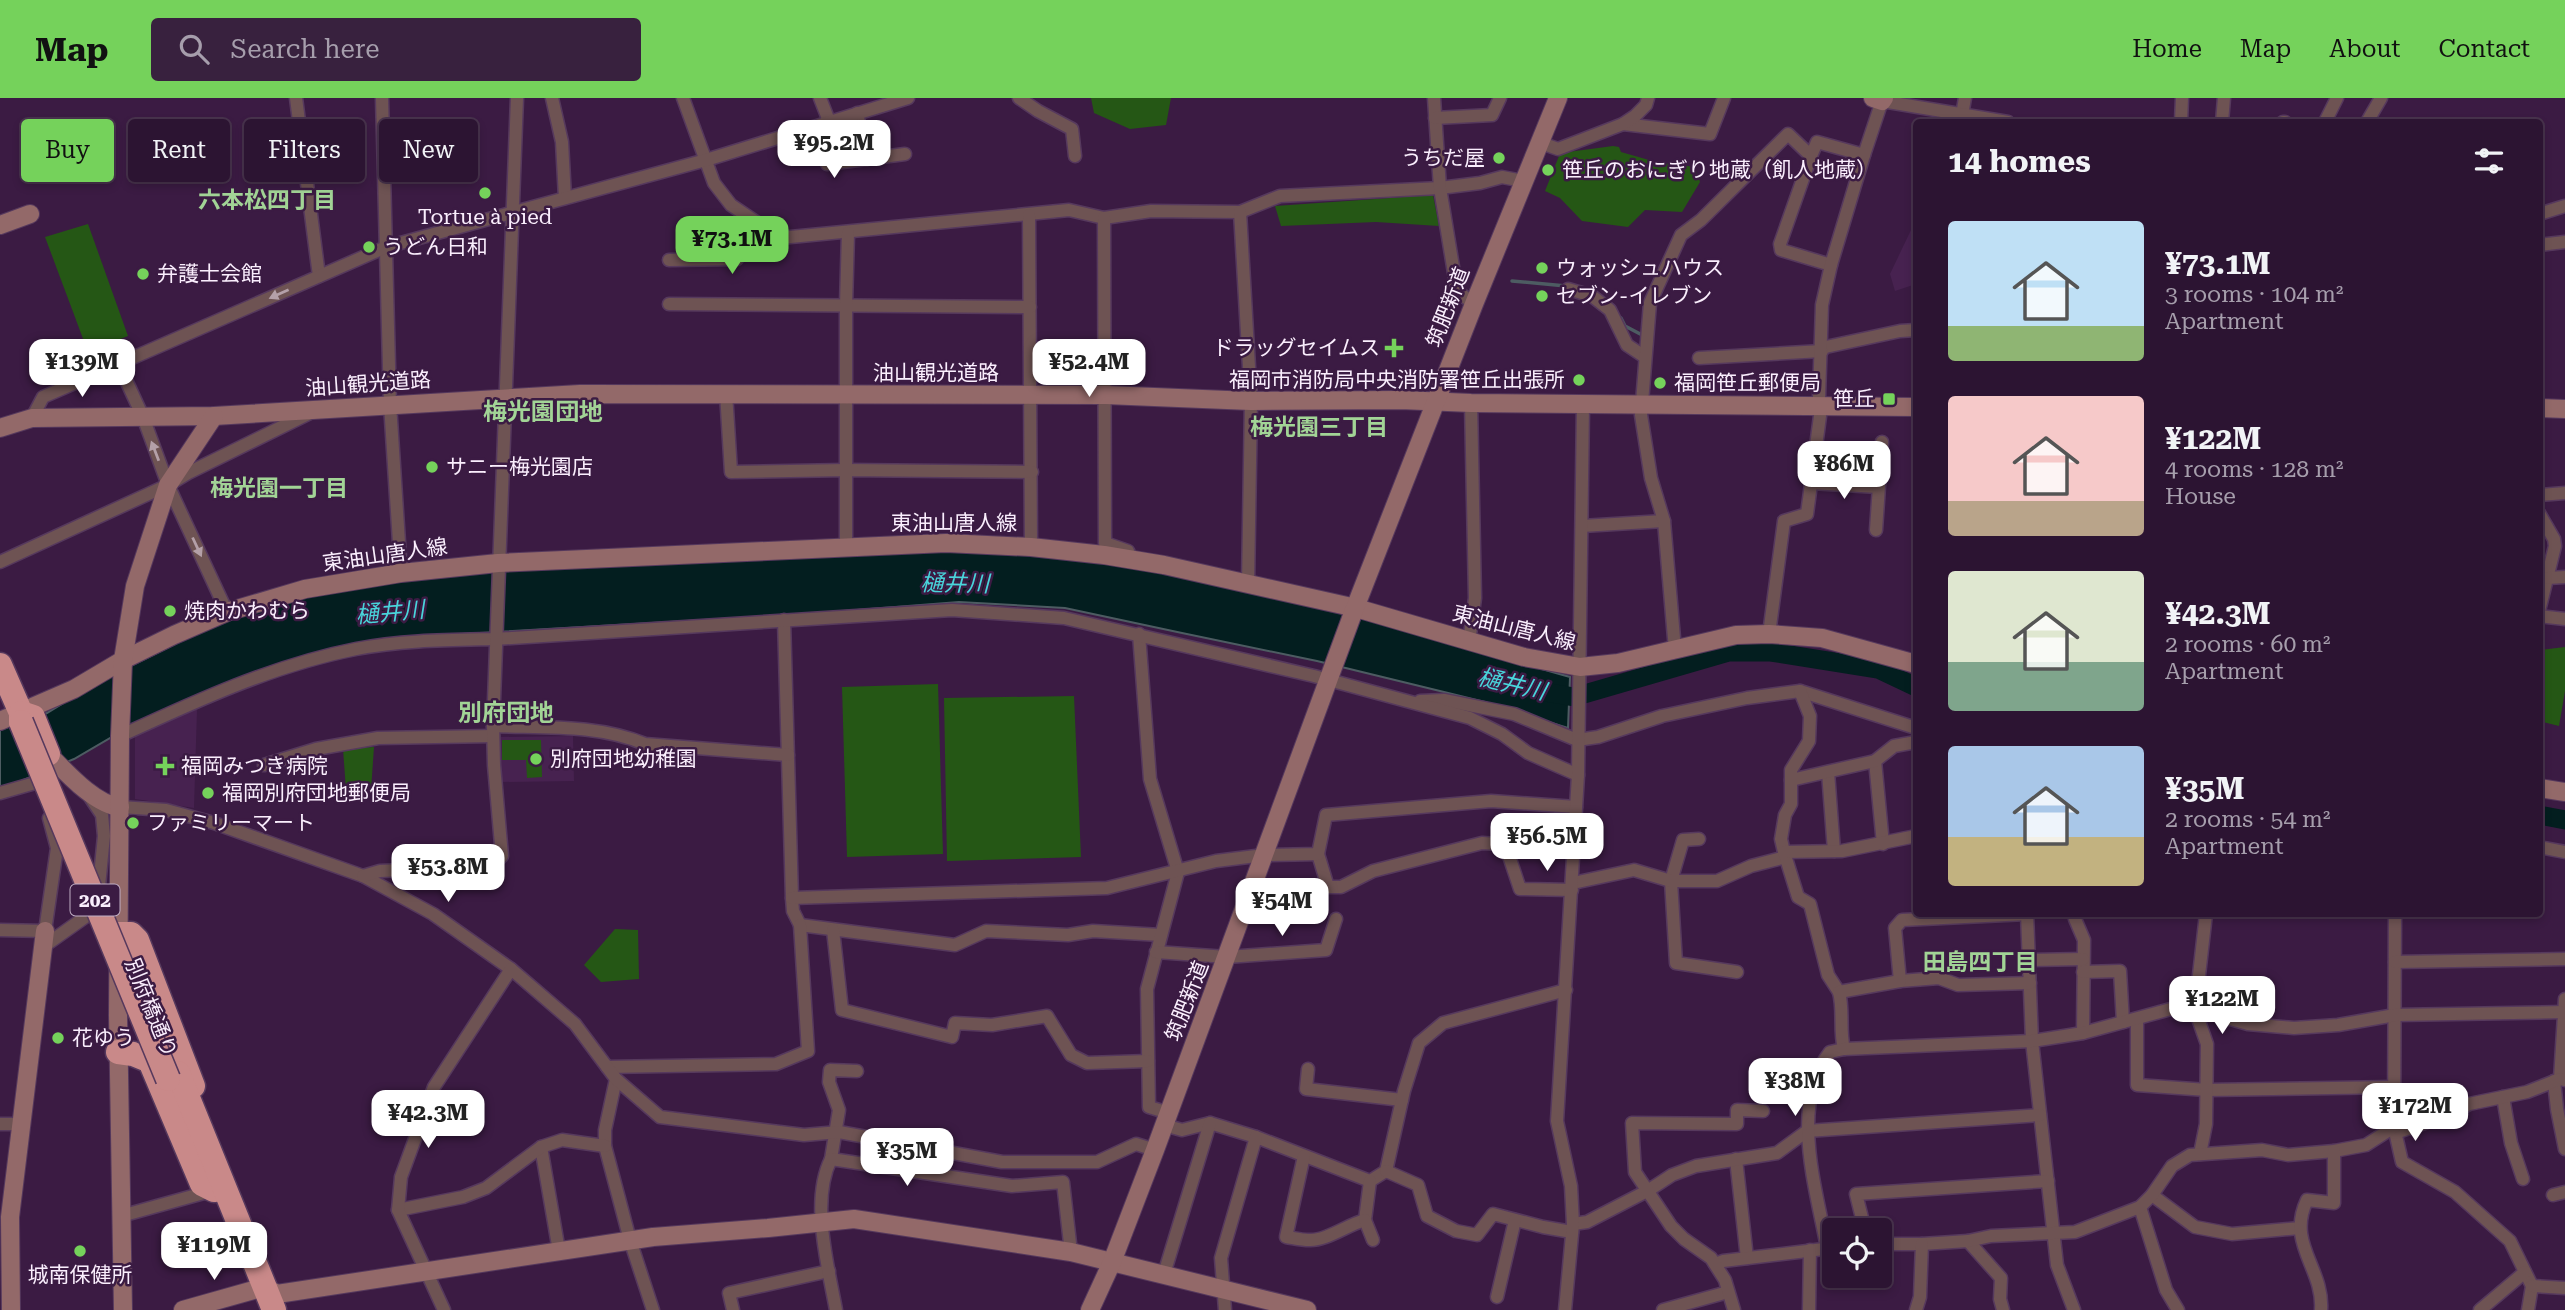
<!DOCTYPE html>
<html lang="en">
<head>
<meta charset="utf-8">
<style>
	:root { --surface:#2c1432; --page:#38213e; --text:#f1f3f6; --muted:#a69eac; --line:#48334d; --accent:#75d25b }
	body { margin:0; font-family:"Roboto Serif","Noto Sans JP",serif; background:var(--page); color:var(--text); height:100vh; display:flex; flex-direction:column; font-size:26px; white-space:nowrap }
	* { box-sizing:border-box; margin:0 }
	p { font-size:23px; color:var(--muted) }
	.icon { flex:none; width:38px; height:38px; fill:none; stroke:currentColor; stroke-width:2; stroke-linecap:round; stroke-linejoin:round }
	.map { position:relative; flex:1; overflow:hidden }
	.side { position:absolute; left:1913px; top:21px; width:630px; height:798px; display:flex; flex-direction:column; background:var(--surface); border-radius:7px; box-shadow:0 4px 10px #0003,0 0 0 2px var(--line) }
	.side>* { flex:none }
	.top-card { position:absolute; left:21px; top:21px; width:665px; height:63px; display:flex; gap:14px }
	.tools { position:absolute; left:1822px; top:1120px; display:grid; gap:14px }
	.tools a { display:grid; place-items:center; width:70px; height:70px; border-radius:7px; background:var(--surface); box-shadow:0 4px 10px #0003,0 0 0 2px var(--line); font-size:35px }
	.price { position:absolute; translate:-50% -60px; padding:0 16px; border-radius:14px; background:#fff; color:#222; font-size:23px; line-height:46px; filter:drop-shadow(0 2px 4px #0008) }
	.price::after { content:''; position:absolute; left:50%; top:42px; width:21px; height:16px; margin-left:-10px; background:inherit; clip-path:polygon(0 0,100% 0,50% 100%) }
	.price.active { background:var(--accent); color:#111 }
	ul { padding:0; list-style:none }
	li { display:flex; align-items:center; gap:21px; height:175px; padding:0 35px }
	li span { display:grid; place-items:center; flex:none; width:196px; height:140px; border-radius:7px; color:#555 }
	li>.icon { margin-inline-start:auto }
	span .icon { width:84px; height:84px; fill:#fffc; stroke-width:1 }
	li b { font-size:30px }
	h2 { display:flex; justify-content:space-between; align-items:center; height:84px; padding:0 35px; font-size:30px }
	.tag { padding:0 24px; border-radius:7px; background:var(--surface); box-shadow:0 4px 10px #0003,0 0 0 2px var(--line); font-size:24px; line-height:63px }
	.tag.active { background:var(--accent); color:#111 }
	header { display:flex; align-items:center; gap:42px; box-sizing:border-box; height:98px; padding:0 35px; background:var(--accent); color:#111 }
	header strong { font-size:33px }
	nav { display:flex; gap:38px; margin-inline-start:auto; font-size:24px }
	.search { width:490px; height:63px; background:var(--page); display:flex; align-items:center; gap:18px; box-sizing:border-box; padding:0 24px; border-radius:7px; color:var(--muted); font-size:26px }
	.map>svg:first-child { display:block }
	.built { fill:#472250 }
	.green { fill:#255715 }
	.water { fill:#031e1f; stroke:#4d5c62; stroke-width:2 }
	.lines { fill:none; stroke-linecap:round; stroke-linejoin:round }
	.stream { stroke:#4d5c62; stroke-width:3.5 }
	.river { stroke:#031e1f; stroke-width:19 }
	.street-casing { stroke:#56395d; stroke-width:15 }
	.secondary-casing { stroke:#56395d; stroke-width:20 }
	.highway-casing { stroke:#56395d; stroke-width:27 }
	.street { stroke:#6e5353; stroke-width:12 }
	.secondary { stroke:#936969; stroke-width:18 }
	.highway { stroke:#c98989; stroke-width:24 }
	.highway-bridge-casing { stroke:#56395d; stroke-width:27; stroke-linecap:butt }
	.highway-bridge { stroke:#c98989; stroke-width:24 }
	.oneway { fill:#b4a0a8 }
	.poi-dot { fill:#75d25b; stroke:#3b1b43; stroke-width:2.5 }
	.labels { text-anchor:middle; stroke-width:5; stroke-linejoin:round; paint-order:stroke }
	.shield { fill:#3b1b43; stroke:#c1afc5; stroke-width:2 }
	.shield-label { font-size:19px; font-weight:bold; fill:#faeefd }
	.poi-label { font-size:21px; fill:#faeefd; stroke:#3b1b43; text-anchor:start }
	.street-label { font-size:21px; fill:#faeefd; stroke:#3b1b43 }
	.neighbourhood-label { font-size:23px; font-weight:bold; fill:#a2d496; stroke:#3b1b43 }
	.water-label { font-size:23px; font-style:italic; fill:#49d5db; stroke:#3b1b43 }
	.quarter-label { font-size:24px; font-weight:bold; fill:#a2d496; stroke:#3b1b43 }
</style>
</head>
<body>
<header>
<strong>Map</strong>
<div class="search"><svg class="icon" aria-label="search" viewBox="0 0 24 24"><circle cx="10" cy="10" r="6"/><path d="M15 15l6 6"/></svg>Search here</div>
<nav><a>Home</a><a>Map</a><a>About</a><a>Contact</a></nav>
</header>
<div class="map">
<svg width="2565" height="1212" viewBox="0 0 2565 1212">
	<rect width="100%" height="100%" fill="#3b1b43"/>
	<g class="built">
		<path d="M1916,79V186L1895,193L1890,176L1911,132Z"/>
		<path d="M191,612H197L194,710L135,701V635Z"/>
		<path d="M573,638L574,683L500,684L499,639Z"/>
	</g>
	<g class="green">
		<path d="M1091,0H1171L1166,27L1130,31L1094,15Z"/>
		<path d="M1613,48L1619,49L1621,54L1656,64L1695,69L1700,84L1682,114L1645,112L1628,129L1582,123L1560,100L1545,93L1559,58L1568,54Z"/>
		<path d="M1433,97L1439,128L1376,124L1281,128L1275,108Z"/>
		<path d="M88,126L128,238L88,254L45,139Z"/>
		<path d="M2565,549V593L2559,628L2539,623V552Z"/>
		<path d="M938,586L943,756L847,759L842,589Z"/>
		<path d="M1074,598L1081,759L947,763L944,600Z"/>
		<path d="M502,642H541L542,679L527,680L526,662H502Z"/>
		<path d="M374,649L371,692H346L343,651Z"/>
		<path d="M615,831L638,832L639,881L601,884L584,867Z"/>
	</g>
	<path class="water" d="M984,451C1028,456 1073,458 1116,465C1268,490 1422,537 1570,579L1568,630L1485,604L1317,563L1182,535L1065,510L959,504L792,517L392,540L326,553L112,639L74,661L21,683L0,689V632L47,615L98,584L232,518L314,495L478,472Z"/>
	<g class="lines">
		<g class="stream">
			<path d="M1512,183L1566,188"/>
			<path d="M1621,220L1625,228L1644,238"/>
		</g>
		<g class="river">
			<path d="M1545,594L1574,599L1729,554H1771L1878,571L1916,589"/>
			<path d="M2539,717L2565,722"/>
		</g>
		<g class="street-casing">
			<g id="street">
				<path d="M296,0L319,178"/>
				<path d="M382,0L390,306L401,475"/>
				<path d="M552,0L562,44L565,100"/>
				<path d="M683,0L714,85L731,107L780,140L1069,112L1104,120L1151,113L1240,114L1280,98L1440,90L1480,85L1502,79L1523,83"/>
				<path d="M820,0L829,23"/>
				<path d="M1019,0L1038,13L1072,31L1075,58"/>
				<path d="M1434,0L1440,90L1457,193L1474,206"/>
				<path d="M857,15L867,61"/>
				<path d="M1962,17L1965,0"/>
				<path d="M1435,20L1492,17L1500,0"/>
				<path d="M2181,24L2182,0"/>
				<path d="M2222,24L2224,0"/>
				<path d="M2283,24H2285"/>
				<path d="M2325,24L2337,0"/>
				<path d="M2367,24L2381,0"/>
				<path d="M825,25L827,66L905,56"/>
				<path d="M1623,26L1710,36L1724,0"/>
				<path d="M1541,45L1558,51L1623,26L1635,18L1646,7L1648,0"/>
				<path d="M1811,58L1780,146L1781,152L1831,167"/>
				<path d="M1240,114L1251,303L1248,487"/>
				<path d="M2539,116L2565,108"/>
				<path d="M1029,117L1031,449"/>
				<path d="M1104,120L1105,445L1128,453L1131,461"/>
				<path d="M2539,147L2565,144"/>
				<path d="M669,162L737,161L739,150L755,125"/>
				<path d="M1568,191L1592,198L1610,212L1627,247L1645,259"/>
				<path d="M669,206L1030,209"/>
				<path d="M1821,250L1900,233L1916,232"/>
				<path d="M1699,260L1822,253"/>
				<path d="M119,267L143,319L168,387L227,514"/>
				<path d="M726,295L731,374L846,372L1032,374"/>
				<path d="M32,320L43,299L386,149L706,62L908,0"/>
				<path d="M1811,385L1878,389"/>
				<path d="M2539,397L2565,395"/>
				<path d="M2539,415L2554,441L2555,448L2539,513"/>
				<path d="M1582,428L1664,423"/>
				<path d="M1876,432L1882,344"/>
				<path d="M846,449V207L848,135"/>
				<path d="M0,464L168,387L188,375L312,314"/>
				<path d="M2548,480L2565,479"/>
				<path d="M2539,518L2565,521"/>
				<path d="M784,522L792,800L793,813L800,827L955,847L986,833L1068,837L1093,833L1161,837"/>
				<path d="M1139,536L1150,681L1178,774L1147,891L1149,1009L1169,1015"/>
				<path d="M1769,536L1784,423L1807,416L1820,318L1819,299L1822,207L1831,167L1864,57"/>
				<path d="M1469,544L1475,500L1471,305"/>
				<path d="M1675,552L1664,423L1651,380L1641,317L1650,205L1681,137L1701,122L1788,36L1811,58L1817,44L1864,57L1882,3L2008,24"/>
				<path d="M1420,603L1444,602L1514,616L1577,642L1598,639L1662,618L1747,600L1800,593L1916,630"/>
				<path d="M493,628C543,630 598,626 645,646L788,657"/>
				<path d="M120,638C196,603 274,567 356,551C402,542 449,542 495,541L952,512L1064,520L1314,578L1470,620L1502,636L1528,655L1578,677"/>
				<path d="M1875,663L1883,746"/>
				<path d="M264,667L316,651L378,640L493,638"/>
				<path d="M1828,674L1834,753"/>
				<path d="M1791,682L1875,663L1894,648L1916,644"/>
				<path d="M0,695L35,685"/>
				<path d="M120,709L166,712L214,725L363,778L433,816L511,871"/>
				<path d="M1699,741L1683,742L1671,783L1676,865L1737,874"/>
				<path d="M2539,749L2565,754"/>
				<path d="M1784,754L1781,741L1785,717L1791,706V672L1809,643L1810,618L1800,593"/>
				<path d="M1318,756L1328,789H1341L1373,773L1482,745L1499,746L1506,749L1520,791L1572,792"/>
				<path d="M363,778L380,773L492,768L502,758L494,667L493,628L517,0"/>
				<path d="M1573,785L1634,772L1671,783H1717L1751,768L1786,759"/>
				<path d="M792,800L1107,790L1216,763L1264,757L1318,756L1326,717L1491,703L1576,709"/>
				<path d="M2027,816L2032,943L2057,1167L2074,1212"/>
				<path d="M2076,816L2075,821L2084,842L2083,935"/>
				<path d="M2395,816L2394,1029L2402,1064L2455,1094L2510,1143L2532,1188L2528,1212"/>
				<path d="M0,832L45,833L57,750L49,720"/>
				<path d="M833,832L842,912L952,939L955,925L992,927L1047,918L1071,957L1087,965L1148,963"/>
				<path d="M43,849L88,817L98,798L104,738L102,717L90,699"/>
				<path d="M1156,854L1227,859L1326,852L1336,821"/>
				<path d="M2029,862L2083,861"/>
				<path d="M2395,864L2565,861"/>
				<path d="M2083,874L2120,873L2123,924"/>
				<path d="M1900,883L1939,880L1958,887L2030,885"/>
				<path d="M1839,894L1828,877L1810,806L1798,799L1784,754L1842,753L1916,738"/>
				<path d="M2137,921V987L2207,992L2394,989"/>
				<path d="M1844,951C1839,932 1844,913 1839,894L1900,883L1895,830L1902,822L2027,816"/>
				<path d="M607,969L776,966L808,953L800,827"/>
				<path d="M1308,971L1306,991L1402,1002"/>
				<path d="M616,981L605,1032V1048L630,1142L653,1212"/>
				<path d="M2560,981L2565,901"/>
				<path d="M2554,983L2557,1011L2565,1051"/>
				<path d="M2503,999L2511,1045L2523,1081"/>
				<path d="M0,1026H22"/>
				<path d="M1164,1027L1182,1032L1210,1025L1256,1039L1370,1083L1386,1073L1404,993L1419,945L1443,925L1566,892"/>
				<path d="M2395,1035L2446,1018L2469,1006L2527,994L2560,981L2565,982"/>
				<path d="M541,1049L559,1153"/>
				<path d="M2200,1056L2206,1026L2207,946L2195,912L2206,816"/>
				<path d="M1304,1058L1286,1139C1293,1140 1302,1142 1309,1142C1326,1143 1347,1127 1365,1122L1370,1083"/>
				<path d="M831,1061L839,1012L829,984L830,972L857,973"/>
				<path d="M1736,1061L1747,1160"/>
				<path d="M1386,1073L1418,1087L1427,1118L1456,1133L1477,1137L1493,1116L1543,1129L1572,1134"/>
				<path d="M2152,1097L2195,1129L2232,1136L2300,1130"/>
				<path d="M2553,1097L2565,1094"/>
				<path d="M2140,1109L2166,1192L2178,1212"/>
				<path d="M398,1112L463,1099L486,1090L541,1049L562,1042L605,1048"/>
				<path d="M121,1118L211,1093"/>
				<path d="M1365,1122L1373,1142"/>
				<path d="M1573,1126L1587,1124L1649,1092L1672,1077L1696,1068L1777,1055L1807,1033L2040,1017"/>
				<path d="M1865,1132L1856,1096L2048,1083"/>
				<path d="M1968,1143L2001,1180L2000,1201L2003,1212"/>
				<path d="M1880,1146H1922L1968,1143L1991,1138L2075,1134L2140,1109L2152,1097L2172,1068L2190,1057L2262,1052L2288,1057L2334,1053L2366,1047L2394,1029"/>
				<path d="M1827,1150C1816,1089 1789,1007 1830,954L1844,951L2032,943L2083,935L2178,909L2206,914L2248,926L2294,930L2338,927L2395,917L2565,914"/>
				<path d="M1715,1166L1723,1163L1832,1150"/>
				<path d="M1164,1176L1210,1025"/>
				<path d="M2532,1188L2565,1190"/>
				<path d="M1497,1199L1515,1122"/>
				<path d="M444,1212L398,1112L401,1079L434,989L511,871L575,926L616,981L660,1019L804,1037L839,1034L1002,1064H1097L1136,1046L1155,1052"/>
				<path d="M733,1212L729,1195L829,1173"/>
				<path d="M836,1212C828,1168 810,1103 831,1061L1012,1088L1063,1084L1071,1154"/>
				<path d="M1225,1212L1221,1160L1256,1039"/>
				<path d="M1565,1212L1573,1126L1571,1088L1557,1023L1578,677L1583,307"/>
				<path d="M1663,1212L1728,1194"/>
				<path d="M1734,1212L1725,1182L1711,1160L1684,1141L1671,1128L1635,1074L1632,1025L1737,1026V1012L1763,1013"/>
				<path d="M1809,1212L1810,1152"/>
				<path d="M1916,1212L1920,1199L1922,1146"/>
				<path d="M2321,1212C2324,1170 2286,1146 2307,1102L2334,1105V1053"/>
				<path d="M2480,1212L2525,1174"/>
			</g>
		</g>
		<g class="secondary-casing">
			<g id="secondary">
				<path d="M1873,0L1882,3L1884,0"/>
				<path d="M0,127L30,116"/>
				<path d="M2539,310L2565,311"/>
				<path d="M0,330L32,320L214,318L580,296L1106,297L1251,303L1401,302L1471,305L1916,309"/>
				<path d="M0,623L74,591L123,562L174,537L227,514L305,491L401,475L498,465L946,445L1031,449L1104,457L1164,467L1356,510L1524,559L1580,569L1618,565L1736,537L1769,536L1822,540L1916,566"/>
				<path d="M48,656C66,674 95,707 120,709"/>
				<path d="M2539,690L2565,694"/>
				<path d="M11,1212L10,1119L45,833"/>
				<path d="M123,1212L118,917L120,638L123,562L135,488L168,387L214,318"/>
				<path d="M183,1212L264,1189L277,1196L653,1139L768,1130L854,1121L1071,1154L1307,1212"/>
				<path d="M1090,1212L1112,1164L1155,1052L1353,515L1474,206L1558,0"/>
			</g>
		</g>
		<g class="highway-casing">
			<g id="highway">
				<path d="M0,567L21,615V624"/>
				<path d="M21,615L33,619L48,656"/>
				<path d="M118,836H131L137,842L193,988"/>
				<path d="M118,954L133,956L150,963L202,1086L214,1092"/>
				<path d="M178,975L274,1212"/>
			</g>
		</g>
		<use href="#street" class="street"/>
		<use href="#secondary" class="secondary"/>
		<use href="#highway" class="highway"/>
		<g class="highway-bridge-casing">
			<path id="highway-bridge" d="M21,624L168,981"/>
		</g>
		<use href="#highway-bridge" class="highway-bridge"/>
	</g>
	<defs><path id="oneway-solid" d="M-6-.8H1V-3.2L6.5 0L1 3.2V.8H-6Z" transform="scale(1.75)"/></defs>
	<g class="oneway">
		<use href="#oneway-solid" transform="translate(279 196) rotate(156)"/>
		<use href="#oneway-solid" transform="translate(155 353) rotate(-111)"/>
		<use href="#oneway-solid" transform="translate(197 449) rotate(65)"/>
	</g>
	<g class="poi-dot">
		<circle cx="1499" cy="60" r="7"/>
		<circle cx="1548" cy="72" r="7"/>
		<circle cx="485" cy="95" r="7"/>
		<circle cx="369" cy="149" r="7"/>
		<circle cx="1542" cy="170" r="7"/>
		<circle cx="143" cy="176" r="7"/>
		<circle cx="1542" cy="198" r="7"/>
		<path d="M1390.5 239.5h7v7h7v7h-7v7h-7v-7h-7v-7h7z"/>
		<circle cx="1579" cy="282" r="7"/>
		<circle cx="1660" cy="285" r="7"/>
		<rect x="1882" y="294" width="14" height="14" rx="3.5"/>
		<circle cx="432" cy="369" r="7"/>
		<circle cx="170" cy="513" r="7"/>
		<circle cx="536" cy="661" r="7"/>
		<path d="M161.5 657.5h7v7h7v7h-7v7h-7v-7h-7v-7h7z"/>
		<circle cx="208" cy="695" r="7"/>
		<circle cx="133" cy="725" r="7"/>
		<circle cx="58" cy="940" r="7"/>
		<circle cx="80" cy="1153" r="7"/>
	</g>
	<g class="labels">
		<rect class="shield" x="70.5" y="786.5" width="49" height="31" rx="5"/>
		<g class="shield-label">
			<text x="95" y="809">202</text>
		</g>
		<g class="poi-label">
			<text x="1485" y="67" text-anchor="end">うちだ屋</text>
			<text x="1562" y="79">笹丘のおにぎり地蔵（飢人地蔵）</text>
			<text x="485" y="126" text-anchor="middle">Tortue à pied</text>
			<text x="383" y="156">うどん日和</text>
			<text x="1556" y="177">ウォッシュハウス</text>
			<text x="157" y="183">弁護士会館</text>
			<text x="1556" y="205">セブン-イレブン</text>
			<text x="1380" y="257" text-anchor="end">ドラッグセイムス</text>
			<text x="1565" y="289" text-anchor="end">福岡市消防局中央消防署笹丘出張所</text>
			<text x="1674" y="292">福岡笹丘郵便局</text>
			<text x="1875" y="308" text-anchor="end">笹丘</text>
			<text x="446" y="376">サニー梅光園店</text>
			<text x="184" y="520">焼肉かわむら</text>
			<text x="550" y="668">別府団地幼稚園</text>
			<text x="181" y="675">福岡みつき病院</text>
			<text x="222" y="702">福岡別府団地郵便局</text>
			<text x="147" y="732">ファミリーマート</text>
			<text x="72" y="947">花ゆう</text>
			<text x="80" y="1184" text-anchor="middle">城南保健所</text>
		</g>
		<g class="street-label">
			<text transform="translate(1448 209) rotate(-69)" y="7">筑肥新道</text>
			<text x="936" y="282">油山観光道路</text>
			<text transform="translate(368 286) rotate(-4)" y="7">油山観光道路</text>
			<text x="954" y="432">東油山唐人線</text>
			<text transform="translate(385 457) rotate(-8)" y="7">東油山唐人線</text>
			<text transform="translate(1514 530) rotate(14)" y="7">東油山唐人線</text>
			<text transform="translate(1187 903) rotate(-69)" y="7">筑肥新道</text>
			<text transform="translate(151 910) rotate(68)" y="7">別府橋通り</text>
		</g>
		<g class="neighbourhood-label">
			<text x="267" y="110">六本松四丁目</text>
			<text x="1319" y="337">梅光園三丁目</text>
			<text x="279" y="398">梅光園一丁目</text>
			<text x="1980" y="872">田島四丁目</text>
		</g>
		<g class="water-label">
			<text transform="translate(955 485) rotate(1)" y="8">樋井川</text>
			<text transform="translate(390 514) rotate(-5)" y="8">樋井川</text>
			<text transform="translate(1512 586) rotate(13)" y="8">樋井川</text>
		</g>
		<g class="quarter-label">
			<text x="543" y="322">梅光園団地</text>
			<text x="506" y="623">別府団地</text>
		</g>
	</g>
</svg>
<div class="tools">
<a><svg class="icon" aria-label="locate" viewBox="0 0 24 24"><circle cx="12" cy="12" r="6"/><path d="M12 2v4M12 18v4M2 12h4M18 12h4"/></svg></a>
</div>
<b class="price" style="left:834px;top:82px">¥95.2M</b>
<b class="price active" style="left:732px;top:178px">¥73.1M</b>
<b class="price" style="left:82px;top:301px">¥139M</b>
<b class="price" style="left:1089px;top:301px">¥52.4M</b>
<b class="price" style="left:1844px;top:403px">¥86M</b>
<b class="price" style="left:1547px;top:775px">¥56.5M</b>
<b class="price" style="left:448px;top:806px">¥53.8M</b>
<b class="price" style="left:1282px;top:840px">¥54M</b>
<b class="price" style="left:2222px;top:938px">¥122M</b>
<b class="price" style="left:1795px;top:1020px">¥38M</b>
<b class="price" style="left:2415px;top:1045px">¥172M</b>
<b class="price" style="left:428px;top:1052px">¥42.3M</b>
<b class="price" style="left:907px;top:1090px">¥35M</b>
<b class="price" style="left:214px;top:1184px">¥119M</b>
<div class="top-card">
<a class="tag active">Buy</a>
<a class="tag">Rent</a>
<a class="tag">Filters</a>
<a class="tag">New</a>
</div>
<section class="side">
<h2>14 homes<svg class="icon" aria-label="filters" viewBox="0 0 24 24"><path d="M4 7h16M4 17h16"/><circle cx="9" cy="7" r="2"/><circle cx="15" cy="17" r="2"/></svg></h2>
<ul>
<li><span style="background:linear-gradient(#bfe0f5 75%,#8fb573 0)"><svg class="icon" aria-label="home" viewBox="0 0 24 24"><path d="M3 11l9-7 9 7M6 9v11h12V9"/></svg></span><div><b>¥73.1M</b><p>3 rooms · 104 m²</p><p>Apartment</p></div></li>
<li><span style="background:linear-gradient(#f6c9c9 75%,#b9a48a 0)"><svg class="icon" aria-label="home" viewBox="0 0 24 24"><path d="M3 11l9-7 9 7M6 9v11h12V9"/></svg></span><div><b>¥122M</b><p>4 rooms · 128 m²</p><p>House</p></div></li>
<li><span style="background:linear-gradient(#dfe7d0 65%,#7fa58c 0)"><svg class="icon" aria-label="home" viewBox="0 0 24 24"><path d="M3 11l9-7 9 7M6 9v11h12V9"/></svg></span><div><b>¥42.3M</b><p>2 rooms · 60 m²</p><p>Apartment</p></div></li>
<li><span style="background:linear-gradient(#a9c7e8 65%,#c2b280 0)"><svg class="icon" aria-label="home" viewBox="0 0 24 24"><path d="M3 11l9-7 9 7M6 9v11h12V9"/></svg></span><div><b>¥35M</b><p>2 rooms · 54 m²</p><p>Apartment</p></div></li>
</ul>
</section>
</div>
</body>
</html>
